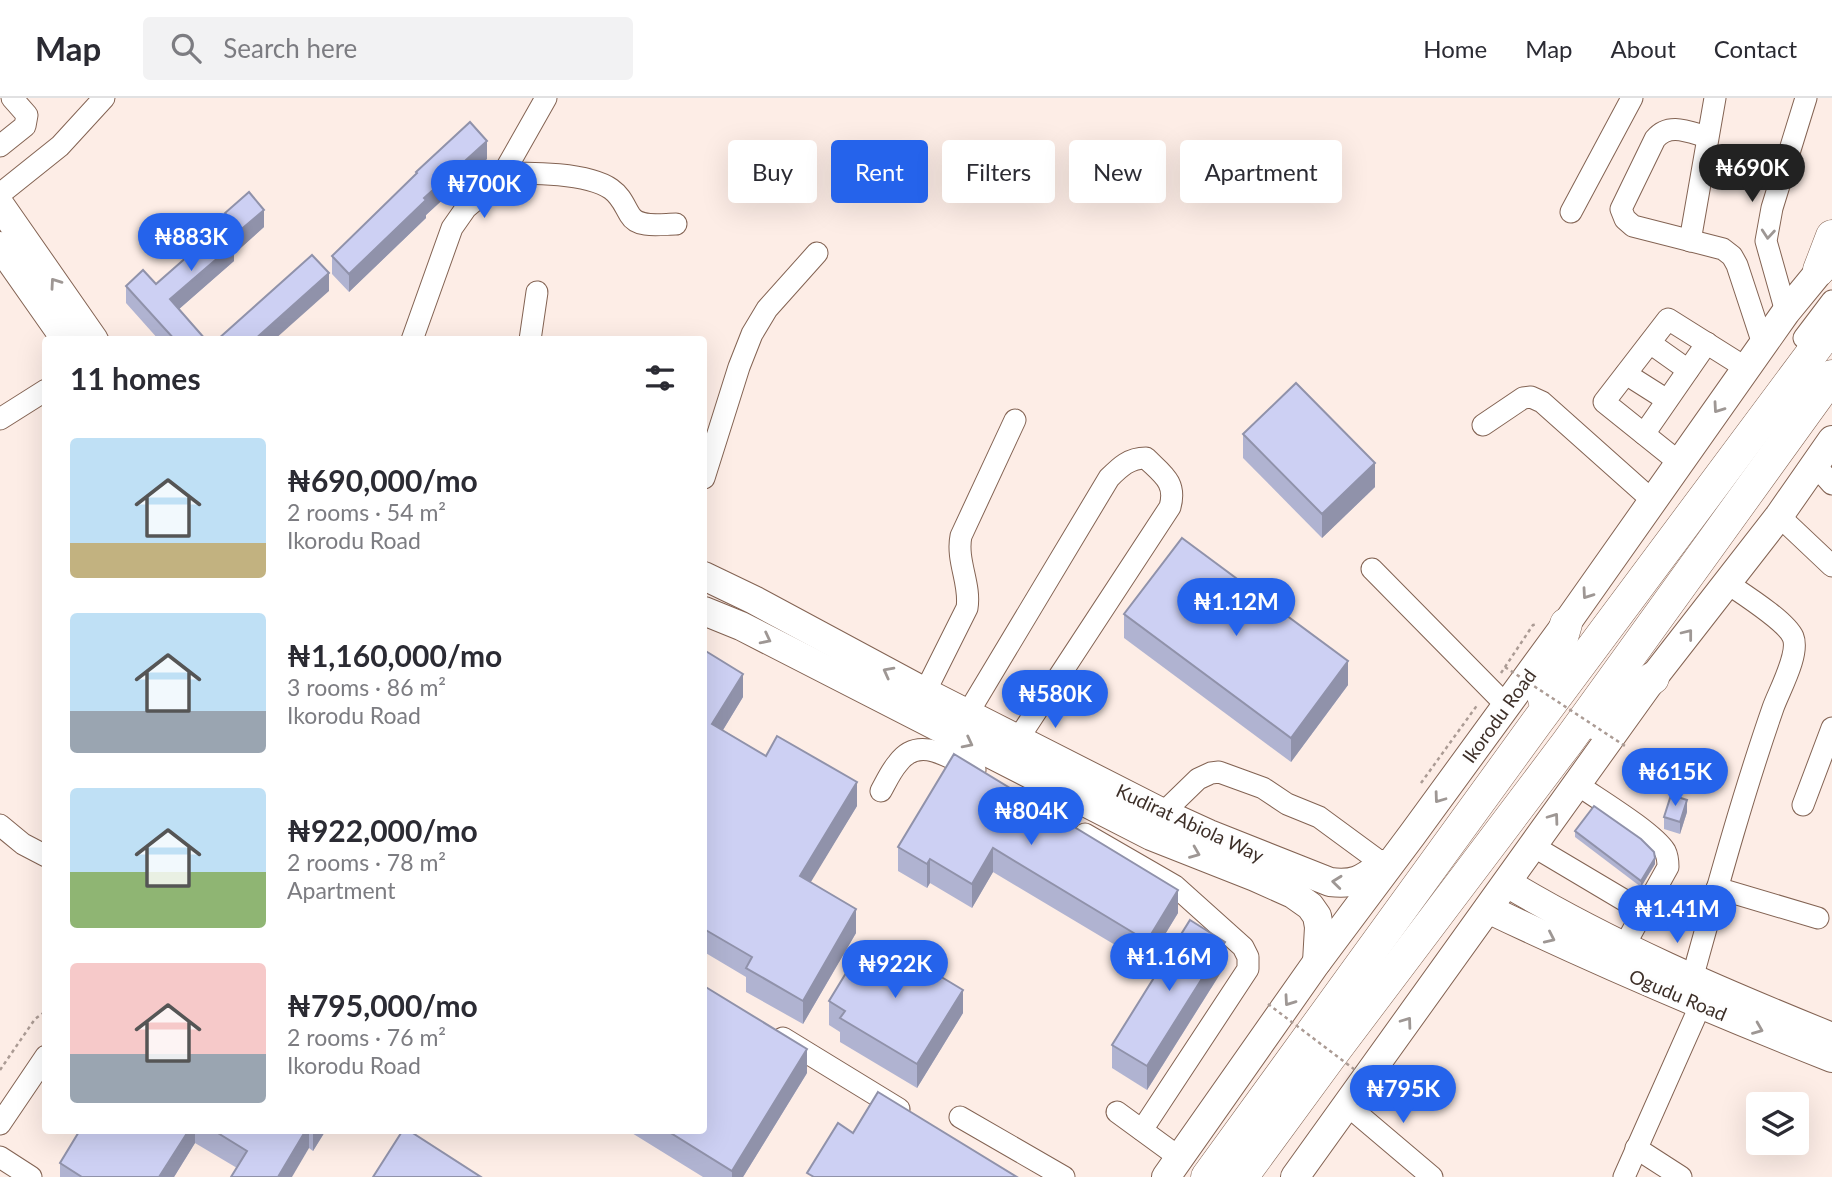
<!DOCTYPE html>
<html lang="en">
<head>
<meta charset="utf-8">
<style>
	:root { --surface:#fff; --page:#f2f2f3; --text:#2b2b33; --muted:#7c7c81; --line:#e1e1e2; --accent:#2563eb }
	body { margin:0; font-family:Lato,sans-serif; background:var(--page); color:var(--text); height:100vh; display:flex; flex-direction:column; font-size:26px; white-space:nowrap }
	* { box-sizing:border-box; margin:0 }
	p { font-size:23px; color:var(--muted) }
	.icon { flex:none; width:38px; height:38px; fill:none; stroke:currentColor; stroke-width:2; stroke-linecap:round; stroke-linejoin:round }
	.map { position:relative; flex:1; overflow:hidden }
	.panel { position:absolute; left:42px; top:238px; width:665px; height:798px; display:flex; flex-direction:column; background:var(--surface); border-radius:7px; box-shadow:0 7px 28px #0002 }
	.panel>* { flex:none }
	.hud { position:absolute; left:728px; top:42px; width:665px; height:63px; display:flex; gap:14px }
	.buttons { position:absolute; left:1746px; top:994px; display:grid; gap:14px }
	.buttons a { display:grid; place-items:center; width:63px; height:63px; border-radius:7px; background:var(--surface); box-shadow:0 7px 28px #0002; font-size:35px }
	.price { position:absolute; translate:-50% -60px; padding:0 16px; border-radius:24px; background:var(--accent); color:#fff; font-size:23px; line-height:46px; filter:drop-shadow(0 2px 4px #0008) }
	.price::after { content:''; position:absolute; left:50%; top:42px; width:21px; height:16px; margin-left:-10px; background:inherit; clip-path:polygon(0 0,100% 0,50% 100%) }
	.price.current { background:#222; color:#fff }
	ul { padding:0; list-style:none }
	li { display:flex; align-items:center; gap:21px; height:175px; padding:0 28px }
	li span { display:grid; place-items:center; flex:none; width:196px; height:140px; border-radius:7px; color:#555 }
	li>.icon { margin-inline-start:auto }
	span .icon { width:84px; height:84px; fill:#fffc; stroke-width:1 }
	li b { font-size:30px }
	h2 { display:flex; justify-content:space-between; align-items:center; height:84px; padding:0 28px; font-size:30px }
	.chip { padding:0 24px; border-radius:7px; background:var(--surface); box-shadow:0 7px 28px #0002; font-size:24px; line-height:63px }
	.chip.current { background:var(--accent); color:#fff }
	header { display:flex; align-items:center; gap:42px; box-sizing:border-box; height:98px; padding:0 35px; background:var(--surface); border-bottom:2px solid var(--line) }
	header strong { font-size:33px }
	nav { display:flex; gap:38px; margin-inline-start:auto; font-size:24px }
	.search { width:490px; height:63px; background:var(--page); display:flex; align-items:center; gap:18px; box-sizing:border-box; padding:0 24px; border-radius:7px; color:var(--muted); font-size:26px }
	.map>svg:first-child { display:block }
	.lines { fill:none; stroke-linecap:round; stroke-linejoin:round }
	.minor-casing { stroke:#836353; stroke-width:23 }
	.major-casing { stroke:#836353; stroke-width:30 }
	.highway-casing { stroke:#836353; stroke-width:33 }
	.path { stroke:#ab9b94; stroke-width:2.5; stroke-dasharray:3.5 3.5; stroke-linecap:butt }
	.minor { stroke:#fff; stroke-width:21 }
	.major { stroke:#fff; stroke-width:28 }
	.highway { stroke:#fff; stroke-width:32 }
	.path-bridge { stroke:#ab9b94; stroke-width:2.5; stroke-dasharray:3.5 3.5; stroke-linecap:butt }
	.wall { fill:#b0b3d1 }
	.shaded-wall { fill:#9092aa }
	.building { fill:#cdd0f3; stroke:#9092aa; stroke-width:2 }
	.oneway { stroke:#9e9794 }
	.labels { text-anchor:middle; stroke-width:6; stroke-linejoin:round; paint-order:stroke }
	.street-label { font-size:19px; fill:#3d2f28; stroke:#fefefe }
</style>
</head>
<body>
<header>
<strong>Map</strong>
<div class="search"><svg class="icon" aria-label="search" viewBox="0 0 24 24"><circle cx="10" cy="10" r="6"/><path d="M15 15l6 6"/></svg>Search here</div>
<nav><a>Home</a><a>Map</a><a>About</a><a>Contact</a></nav>
</header>
<div class="map">
<svg width="1832" height="1079" viewBox="0 0 1832 1079">
	<rect width="100%" height="100%" fill="#fdede6"/>
	<g class="lines">
		<g class="minor-casing">
			<g id="minor">
				<path d="M1707,39C1689,34 1669,24 1655,41L1621,111L1625,121L1633,128L1723,151L1732,158L1737,167L1763,246"/>
				<path d="M0,48L25,28L27,17L12,0"/>
				<path d="M503,76C531,74 588,75 611,91C621,98 624,107 630,117C638,131 662,126 676,126"/>
				<path d="M0,96L60,48L104,0"/>
				<path d="M1571,114L1632,0"/>
				<path d="M1690,143L1715,0"/>
				<path d="M1786,214L1766,143L1772,110L1806,0"/>
				<path d="M1804,240L1832,203"/>
				<path d="M412,242L452,130L466,110L498,83L503,76L546,0"/>
				<path d="M530,242L537,194"/>
				<path d="M1650,245L1688,272"/>
				<path d="M1626,276L1667,302"/>
				<path d="M0,321L46,292"/>
				<path d="M1483,327L1523,300L1531,299L1542,304L1653,403"/>
				<path d="M1644,336L1707,245"/>
				<path d="M1680,365L1604,304L1668,221L1746,270"/>
				<path d="M1815,367L1832,386"/>
				<path d="M704,380L739,269L752,236L767,211L817,155"/>
				<path d="M1779,418L1832,468"/>
				<path d="M1372,471L1507,608"/>
				<path d="M925,594L967,510C971,486 956,463 961,438L1015,322"/>
				<path d="M968,615L1109,380C1120,369 1129,360 1146,360C1162,376 1177,384 1170,409L1018,641"/>
				<path d="M1578,687C1598,701 1653,734 1665,753C1668,759 1668,764 1668,769L1618,859"/>
				<path d="M881,693C886,684 891,673 898,665C919,636 951,661 975,672"/>
				<path d="M1803,707L1832,630"/>
				<path d="M1157,726L1163,715L1198,681L1211,675L1219,674L1263,690L1287,706L1319,719L1383,766"/>
				<path d="M0,727L23,746L46,758"/>
				<path d="M1085,736L1175,788L1243,849L1248,859V871L1142,1032"/>
				<path d="M1533,748L1644,814"/>
				<path d="M1717,790L1818,820"/>
				<path d="M1692,881C1717,791 1742,699 1773,610C1779,593 1800,556 1793,539C1786,523 1743,496 1727,485"/>
				<path d="M783,940L899,1011"/>
				<path d="M1347,1007L1432,1079"/>
				<path d="M1117,1014L1180,1060"/>
				<path d="M960,1019L1064,1079"/>
				<path d="M0,1026L46,958"/>
				<path d="M1636,1050L1681,1079"/>
				<path d="M0,1059L31,1079"/>
				<path d="M1624,1079L1700,908"/>
			</g>
		</g>
		<g class="major-casing">
			<g id="major">
				<path d="M0,107L94,242"/>
				<path d="M0,148L66,242"/>
				<path d="M704,478L754,502L925,594L1163,715L1209,736L1330,784C1356,787 1362,781 1383,766"/>
				<path d="M704,513L741,528L1151,738L1255,779L1293,796L1310,808L1317,818L1319,829L1317,864"/>
				<path d="M1507,785C1610,847 1721,894 1832,939"/>
				<path d="M1488,811C1601,865 1716,914 1832,960"/>
				<path d="M1166,1079L1317,864L1412,737L1566,526L1786,214L1832,158"/>
				<path d="M1295,1079L1653,580L1779,418L1832,342"/>
			</g>
		</g>
		<g class="highway-casing">
			<g id="highway">
				<path d="M1819,172L1832,138"/>
				<path d="M1544,601L1566,526"/>
				<path d="M1593,625L1653,580"/>
				<path d="M1207,1079L1537,624L1832,228"/>
				<path d="M1242,1079L1330,959L1567,645L1832,278"/>
			</g>
		</g>
		<g class="path">
			<path d="M1501,575L1533,527L1538,526"/>
			<path d="M1421,685L1478,606"/>
			<path d="M0,972L35,921L46,913"/>
		</g>
		<use href="#minor" class="minor"/>
		<use href="#major" class="major"/>
		<use href="#highway" class="highway"/>
		<g class="path-bridge">
			<path d="M1505,569L1625,648"/>
			<path d="M1268,906L1375,987"/>
		</g>
	</g>
	<g class="wall">
		<path d="M487,61L426,117V120L349,194L332,176V158L416,77V74Z"/>
		<path d="M225,115L264,129L234,156V163L179,211L206,242H159L126,205V188L156,186L225,126Z"/>
		<path d="M1243,336L1375,389L1322,440L1243,360Z"/>
		<path d="M1124,516L1348,587L1291,664L1124,540Z"/>
		<path d="M704,552L743,599L723,632L766,658L857,708L810,784L856,835L803,926L746,894V879L704,854Z"/>
		<path d="M954,656L1178,815L1147,866L993,774L972,810L930,785L927,790L898,773V749Z"/>
		<path d="M1687,714L1680,736L1664,731V719Z"/>
		<path d="M1575,733L1655,766L1641,789L1575,739Z"/>
		<path d="M1225,868L1147,992L1112,970V947Z"/>
		<path d="M829,903L963,915L917,990L840,944V934L829,927Z"/>
		<path d="M807,975L743,1079H703L627,1032H704Z"/>
		<path d="M80,1032H326L313,1053L309,1050L237,1070L195,1045L174,1079H60V1065Z"/>
	</g>
	<g class="shaded-wall">
		<path d="M487,43V61L426,117V120L349,194V176L424,100Z"/>
		<path d="M264,112V129L234,156V163L170,219V201L230,141Z"/>
		<path d="M329,175V193L274,242H254Z"/>
		<path d="M1375,365V389L1322,440V416Z"/>
		<path d="M1348,563V587L1291,664V640Z"/>
		<path d="M743,576V599L712,650V626Z"/>
		<path d="M857,684V708L800,802V778Z"/>
		<path d="M1687,702V714L1680,736V724Z"/>
		<path d="M993,750V774L972,810V786Z"/>
		<path d="M1655,760V766L1641,789V783Z"/>
		<path d="M930,761V785L927,790V766Z"/>
		<path d="M1178,792V815L1147,866V843Z"/>
		<path d="M856,811V835L803,926V903Z"/>
		<path d="M1225,844V868L1147,992V968Z"/>
		<path d="M963,892V915L917,990V966Z"/>
		<path d="M807,951V975L743,1079H732V1073Z"/>
		<path d="M189,1032H195V1045L174,1079H159Z"/>
		<path d="M306,1032H309V1050L292,1079H278Z"/>
		<path d="M313,1032H326L313,1053Z"/>
	</g>
	<g class="building">
		<path d="M470,24L487,43L424,100L426,102L349,176L332,158L417,75L416,74Z"/>
		<path d="M249,94L264,112L230,141L234,146L170,201L206,242H175L126,188L143,172L156,186L230,121L225,115Z"/>
		<path d="M312,157L329,175L254,242H217Z"/>
		<path d="M1296,285L1375,365L1322,416L1243,336Z"/>
		<path d="M1182,440L1348,563L1291,640L1124,516Z"/>
		<path d="M704,552L743,576L712,626L766,658L777,638L857,684L800,778L856,811L803,903L746,870L752,859L704,831Z"/>
		<path d="M954,656L1178,792L1147,843L993,750L972,786L930,761L927,766L898,749Z"/>
		<path d="M1671,697L1687,702L1680,724L1664,719Z"/>
		<path d="M1594,708L1641,741L1654,754L1655,760L1641,783L1575,733Z"/>
		<path d="M1190,822L1225,844L1147,968L1112,947Z"/>
		<path d="M885,845L963,892L917,966L840,920L845,913L829,903L863,847L878,856Z"/>
		<path d="M704,888L807,951L732,1073L666,1032H704Z"/>
		<path d="M878,994L1017,1079H814L807,1075L838,1025L853,1035Z"/>
		<path d="M80,1032H189L159,1079H82L60,1065Z"/>
		<path d="M213,1032H306L278,1079H231L247,1053Z"/>
		<path d="M403,1032H408L481,1079H373Z"/>
	</g>
	<defs><path id="oneway-chevron" d="M-2-3.5L2.5 0L-2 3.5" fill="none" stroke-width="1.6" stroke-linecap="round" stroke-linejoin="round" transform="scale(1.75)"/></defs>
	<g class="oneway">
		<use href="#oneway-chevron" transform="translate(1768 136) rotate(95)"/>
		<use href="#oneway-chevron" transform="translate(55 185) rotate(-125)"/>
		<use href="#oneway-chevron" transform="translate(1718 310) rotate(125)"/>
		<use href="#oneway-chevron" transform="translate(1587 496) rotate(125)"/>
		<use href="#oneway-chevron" transform="translate(1688 536) rotate(-52)"/>
		<use href="#oneway-chevron" transform="translate(766 541) rotate(27)"/>
		<use href="#oneway-chevron" transform="translate(888 574) rotate(-152)"/>
		<use href="#oneway-chevron" transform="translate(968 645) rotate(27)"/>
		<use href="#oneway-chevron" transform="translate(1439 700) rotate(126)"/>
		<use href="#oneway-chevron" transform="translate(1554 720) rotate(-54)"/>
		<use href="#oneway-chevron" transform="translate(1195 755) rotate(22)"/>
		<use href="#oneway-chevron" transform="translate(1337 784) rotate(-174)"/>
		<use href="#oneway-chevron" transform="translate(1550 840) rotate(25)"/>
		<use href="#oneway-chevron" transform="translate(1289 903) rotate(125)"/>
		<use href="#oneway-chevron" transform="translate(1407 924) rotate(-54)"/>
		<use href="#oneway-chevron" transform="translate(1758 931) rotate(22)"/>
	</g>
	<g class="labels">
		<g class="street-label">
			<text transform="translate(1499 618) rotate(-54)" y="7">Ikorodu Road</text>
			<text transform="translate(1190 725) rotate(25)" y="7">Kudirat Abiola Way</text>
			<text transform="translate(1678 897) rotate(23)" y="7">Ogudu Road</text>
		</g>
	</g>
</svg>
<div class="buttons">
<a><svg class="icon" aria-label="layers" viewBox="0 0 24 24"><path d="M12 4l9 5-9 5-9-5zM3 14l9 5 9-5"/></svg></a>
</div>
<b class="price current" style="left:1752px;top:106px">₦690K</b>
<b class="price" style="left:484px;top:122px">₦700K</b>
<b class="price" style="left:191px;top:175px">₦883K</b>
<b class="price" style="left:1236px;top:540px">₦1.12M</b>
<b class="price" style="left:1055px;top:632px">₦580K</b>
<b class="price" style="left:1675px;top:710px">₦615K</b>
<b class="price" style="left:1031px;top:749px">₦804K</b>
<b class="price" style="left:1677px;top:847px">₦1.41M</b>
<b class="price" style="left:1169px;top:895px">₦1.16M</b>
<b class="price" style="left:895px;top:902px">₦922K</b>
<b class="price" style="left:1403px;top:1027px">₦795K</b>
<div class="hud">
<a class="chip">Buy</a>
<a class="chip current">Rent</a>
<a class="chip">Filters</a>
<a class="chip">New</a>
<a class="chip">Apartment</a>
</div>
<section class="panel">
<h2>11 homes<svg class="icon" aria-label="filters" viewBox="0 0 24 24"><path d="M4 7h16M4 17h16"/><circle cx="9" cy="7" r="2"/><circle cx="15" cy="17" r="2"/></svg></h2>
<ul>
<li><span style="background:linear-gradient(#bfe0f5 75%,#c2b280 0)"><svg class="icon" aria-label="home" viewBox="0 0 24 24"><path d="M3 11l9-7 9 7M6 9v11h12V9"/></svg></span><div><b>₦690,000/mo</b><p>2 rooms · 54 m²</p><p>Ikorodu Road</p></div></li>
<li><span style="background:linear-gradient(#bfe0f5 70%,#9aa5b1 0)"><svg class="icon" aria-label="home" viewBox="0 0 24 24"><path d="M3 11l9-7 9 7M6 9v11h12V9"/></svg></span><div><b>₦1,160,000/mo</b><p>3 rooms · 86 m²</p><p>Ikorodu Road</p></div></li>
<li><span style="background:linear-gradient(#bfe0f5 60%,#8fb573 0)"><svg class="icon" aria-label="home" viewBox="0 0 24 24"><path d="M3 11l9-7 9 7M6 9v11h12V9"/></svg></span><div><b>₦922,000/mo</b><p>2 rooms · 78 m²</p><p>Apartment</p></div></li>
<li><span style="background:linear-gradient(#f6c9c9 65%,#9aa5b1 0)"><svg class="icon" aria-label="home" viewBox="0 0 24 24"><path d="M3 11l9-7 9 7M6 9v11h12V9"/></svg></span><div><b>₦795,000/mo</b><p>2 rooms · 76 m²</p><p>Ikorodu Road</p></div></li>
</ul>
</section>
</div>
</body>
</html>
